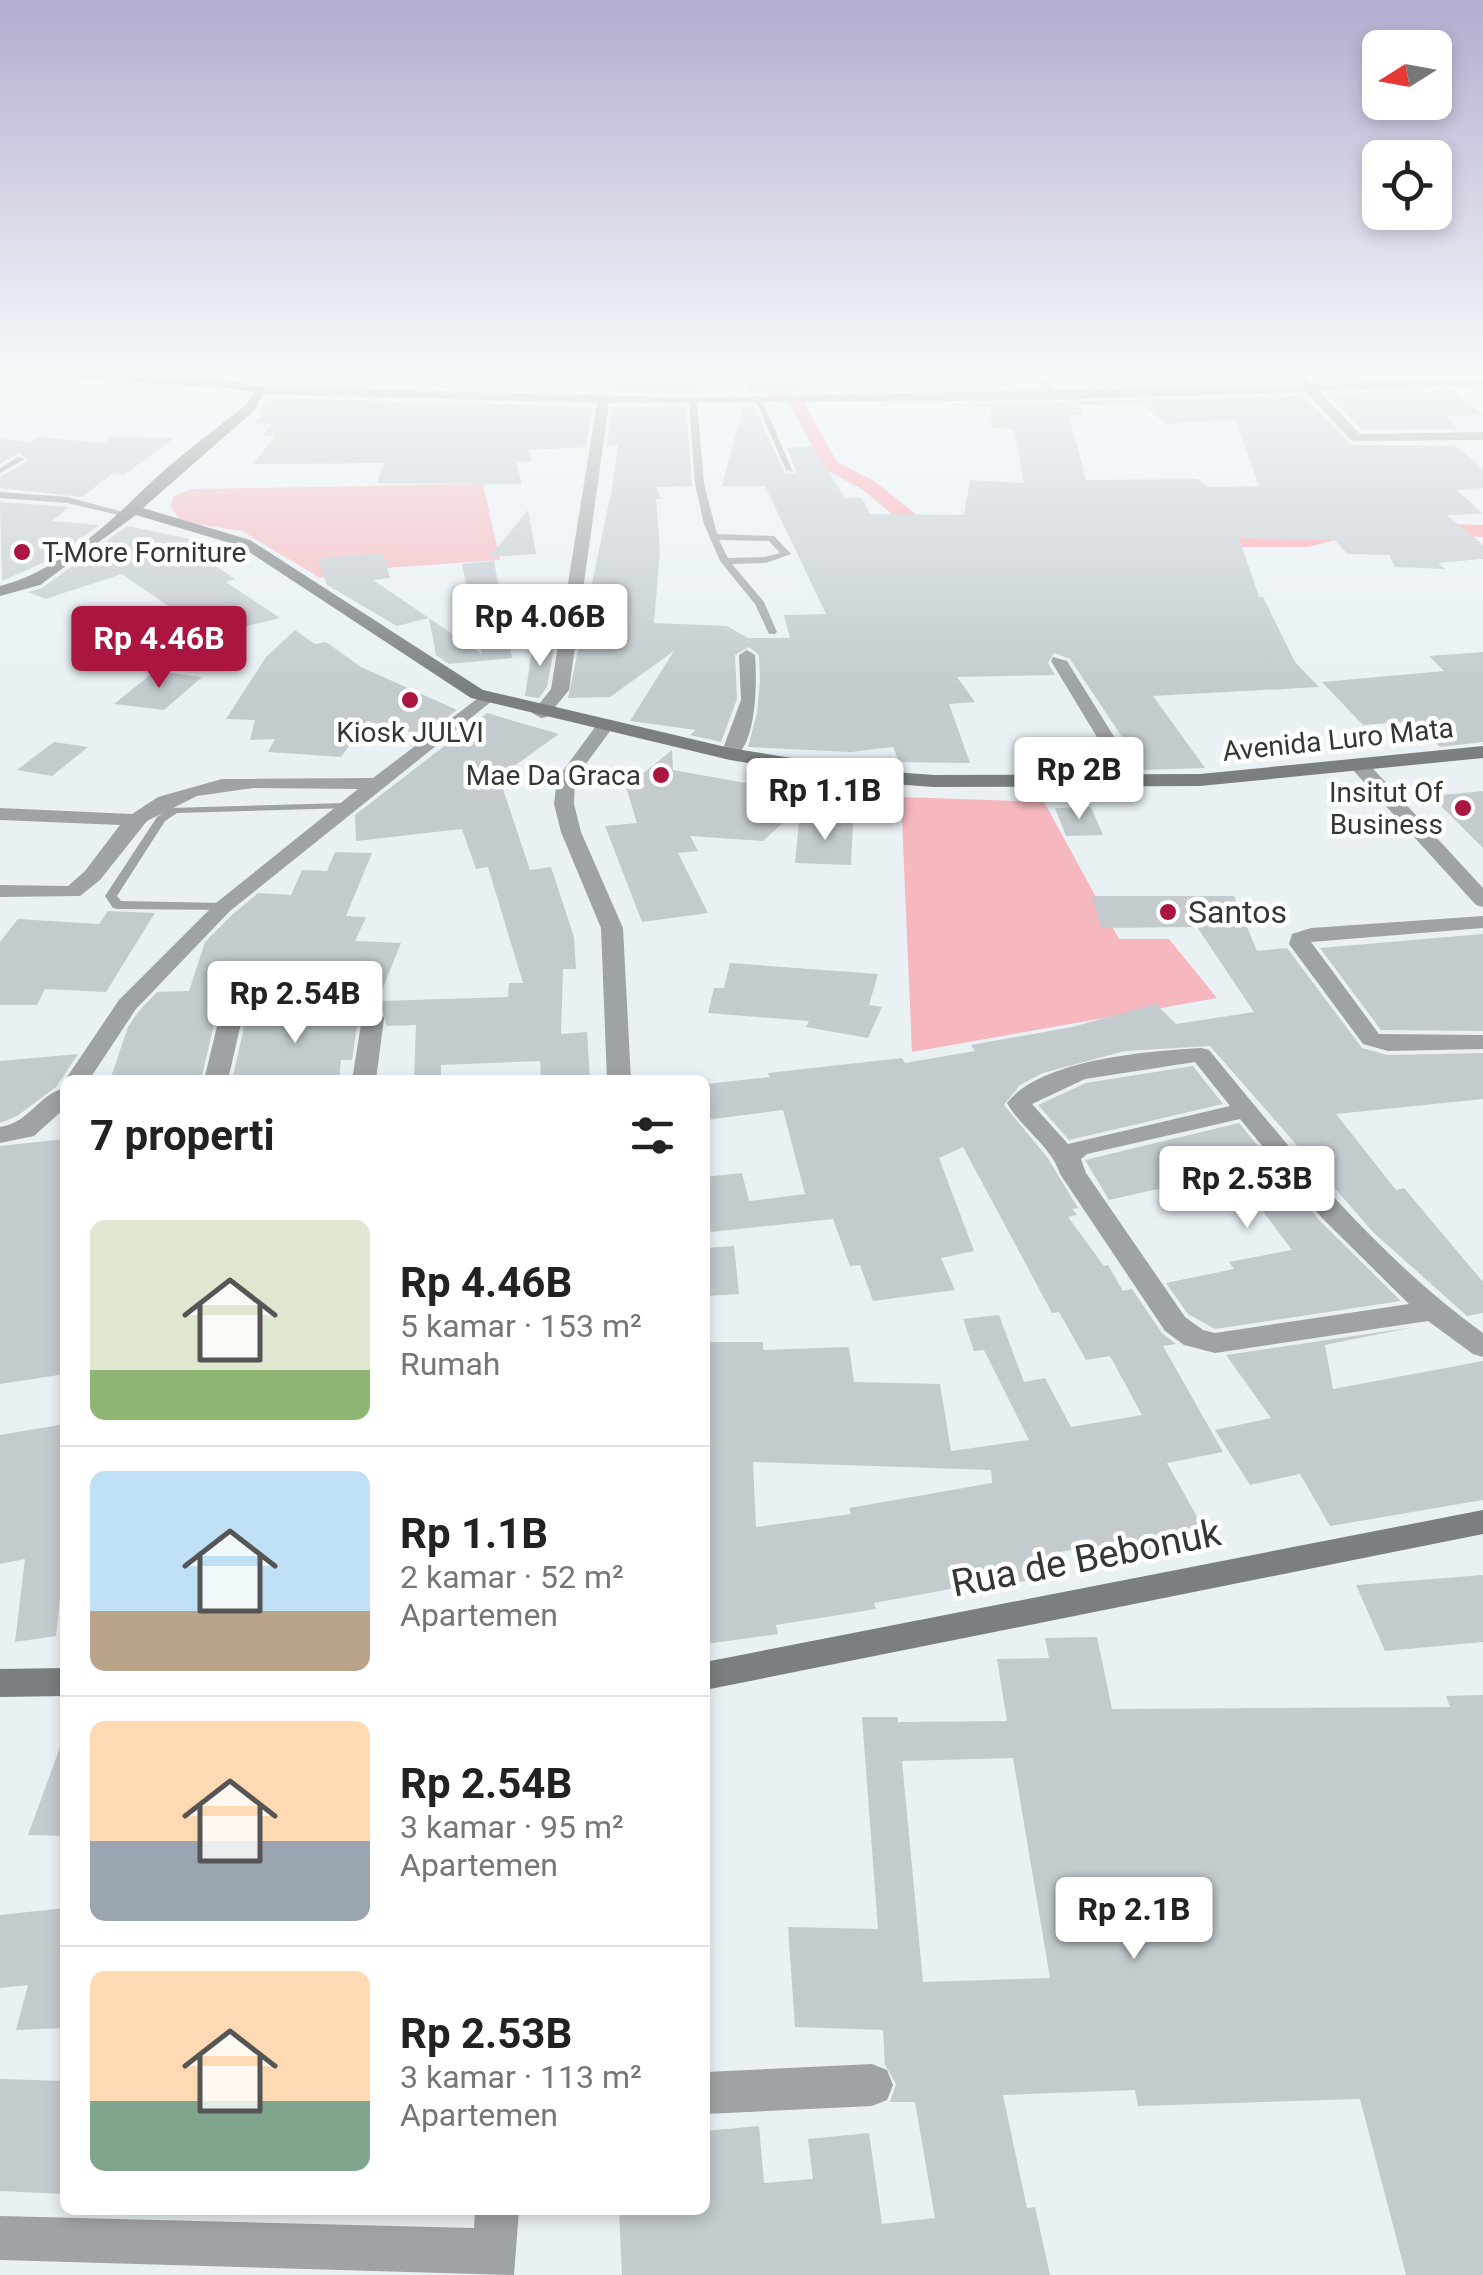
<!DOCTYPE html>
<html lang="id">
<head>
<meta charset="utf-8">
<style>
	:root { --surface:#fff; --page:#f6f6f6; --text:#222; --muted:#767676; --line:#e0e0e0; --accent:#ab1641 }
	body { margin:0; font-family:Roboto,sans-serif; background:var(--page); color:var(--text); height:100vh; display:flex; flex-direction:column; font-size:38px; white-space:nowrap }
	* { box-sizing:border-box; margin:0 }
	p { font-size:32px; color:var(--muted) }
	.icon { flex:none; width:55px; height:55px; fill:none; stroke:currentColor; stroke-width:2; stroke-linecap:round; stroke-linejoin:round }
	.map { position:relative; flex:1; overflow:hidden }
	.drawer { position:absolute; left:60px; top:1075px; width:650px; height:1140px; display:flex; flex-direction:column; background:var(--surface); border-radius:15px; box-shadow:0 5px 15px #0003 }
	.drawer>* { flex:none }
	.needle { width:65px; rotate:259deg }
	.tools { position:absolute; left:1362px; top:30px; display:grid; gap:20px }
	.tools a { display:grid; place-items:center; width:90px; height:90px; border-radius:15px; background:var(--surface); box-shadow:0 5px 15px #0003; font-size:50px }
	.price { position:absolute; translate:-50% -85px; padding:0 22px; border-radius:10px; background:#fff; color:#222; font-size:32px; line-height:65px; filter:drop-shadow(0 2px 5px #0008) }
	.price::after { content:''; position:absolute; left:50%; top:60px; width:30px; height:22px; margin-left:-15px; background:inherit; clip-path:polygon(0 0,100% 0,50% 100%) }
	.price.active { background:var(--accent); color:#fff }
	ul { padding:0; list-style:none }
	li { display:flex; align-items:center; gap:30px; height:250px; padding:0 30px }
	li+li { border-top:2px solid var(--line) }
	li span { display:grid; place-items:center; flex:none; width:280px; height:200px; border-radius:15px; color:#555 }
	li>.icon { margin-inline-start:auto }
	span .icon { width:120px; height:120px; fill:#fffc; stroke-width:1 }
	li b { font-size:42px }
	h2 { display:flex; justify-content:space-between; align-items:center; height:120px; padding:0 30px; font-size:42px }
	.map>svg:first-child { display:block }
	.green { fill:#f6b8be }
	.lines { fill:none; stroke-linecap:round; stroke-linejoin:round }
	.canal { fill:#ffa2ad; fill-rule:evenodd }
	.building { fill:#c3cbcf; fill-rule:evenodd }
	.lane { fill:#a0a3a5; fill-rule:evenodd }
	.street { fill:#a0a3a5; fill-rule:evenodd }
	.secondary { fill:#7a7f81; fill-rule:evenodd }
	.poi-dot { fill:#ab1641; stroke:#fff; stroke-width:4 }
	.labels { text-anchor:middle; stroke-width:9; stroke-linejoin:round; paint-order:stroke }
	.far-poi-label { font-size:28px; fill:#343738; stroke:#fff; text-anchor:end }
	.far-street-label { font-size:28px; fill:#343738; stroke:#fff }
	.poi-label { font-size:32px; fill:#343738; stroke:#fff; text-anchor:start }
	.near-street-label { font-size:38px; fill:#343738; stroke:#fff }
</style>
</head>
<body>
<div class="map">
<svg width="1483" height="2275" viewBox="0 0 1483 2275">
	<rect width="100%" height="100%" fill="#e9f1f5"/>
	<g class="green">
		<path d="M483,484L500,560L385,568L320,578L242,531L182,522L170,506L174,496L191,489Z"/>
		<path d="M901,797L1044,802L1119,939H1169L1217,998L912,1052Z"/>
	</g>
	<g class="lines">
		<g class="canal">
			<path d="M736,371H752L755,378L801,397L837,462L874,481L919,517L949,528V536L905,525L862,489L824,469L789,403L742,384Z"/>
			<path d="M1359,522L1369,528L1366,532L1308,547H1195L1185,541L1195,535H1308Z"/>
			<path d="M1423,523L1483,525V537L1416,533L1413,529Z"/>
		</g>
	</g>
	<g class="building">
		<path d="M299,371H464L459,378L493,376L495,388L541,389L542,385L645,380L646,373L698,374L699,394L286,383Z"/>
		<path d="M781,371H990L1033,386L747,393L752,373H770L775,382Z"/>
		<path d="M1021,371H1285L1292,381L1058,386L1046,374Z"/>
		<path d="M1306,371H1424L1431,375L1314,380Z"/>
		<path d="M1452,390L1483,415L1447,416L1457,429L1362,430L1327,394Z"/>
		<path d="M1304,396L1352,445L1478,446H1456L1483,469V488L1457,490L1483,514L1447,515L1483,545V559L1438,563L1446,569L1395,567L1389,555L1348,554L1334,540L1239,538L1259,597H1263L1295,662L1319,687L1153,696L1205,768L1144,770L1070,659L1054,653L1048,663L1055,675L957,677L975,702L949,704L970,763L899,762L893,747L851,752L748,747L757,713L760,681L759,655L749,647L735,655L737,699L721,742L690,735L696,730L630,721L674,651L610,697L568,698L612,488L618,445L607,446L612,407L686,406L692,486L656,487L661,499H656L660,550L654,623L727,626L748,638H790L784,615L826,614L765,486H722L743,406H754L785,474L797,473L787,448L812,446L845,498L861,497L870,514L964,515L970,480L1024,483L1014,429L991,428V407L948,404ZM1142,404L1165,424L1235,420L1259,486L1207,487L1197,479L1086,480L1069,415H1083L1078,405Z"/>
		<path d="M270,398L593,407L586,447L529,450L532,461L516,462L522,484L377,483L384,463L253,464L275,436L262,435L273,424L255,423L264,414H256Z"/>
		<path d="M38,437L106,443L112,437L174,438L124,475L112,474L82,497L0,488V477L29,460L19,453L0,464V439L31,442Z"/>
		<path d="M0,502L69,507L52,521L99,525L58,556L2,581Z"/>
		<path d="M528,510L536,554L489,557L511,531Z"/>
		<path d="M127,526L238,549L242,552L214,565L235,579L226,582L280,618L210,635L122,574L45,599L28,592L42,588Z"/>
		<path d="M383,553L390,578L373,580L429,618L397,626L327,585L318,559Z"/>
		<path d="M494,561L512,658L449,664L436,655L429,618L482,654L462,564Z"/>
		<path d="M295,630L315,644L326,642L361,667L457,710L423,735L367,721L341,757L268,752L275,739L250,740L255,720L226,719L266,657Z"/>
		<path d="M555,642L547,687L539,698L525,696L533,644Z"/>
		<path d="M1483,652V742L1440,747L1433,740L1422,741L1402,722L1363,725L1322,682L1444,671L1429,656Z"/>
		<path d="M155,671L202,677L164,710L114,704Z"/>
		<path d="M487,713L559,734L499,777L530,870L551,867L574,937L576,969H563L561,1034L587,1032L590,1080H541L540,1061L441,1065V1078L414,1080L416,1025L387,1026L379,1001L508,997L509,983H523L488,867L476,869L462,829L356,841L355,815Z"/>
		<path d="M54,742L88,747L52,776L17,770Z"/>
		<path d="M672,750L673,770L813,795L763,841L690,836L698,851L678,853L708,913L642,922L605,826L637,823L626,787Z"/>
		<path d="M1483,791V848L1431,796Z"/>
		<path d="M1091,807L1103,835L1066,836L1055,808Z"/>
		<path d="M799,821L853,822L851,865L795,863Z"/>
		<path d="M335,852L372,853L346,916L366,917L355,941L401,943L378,1000L329,989L252,993L255,972L239,963L226,972L201,1080H110L128,1027L139,1011L157,992L189,991L205,942L233,914L258,893L291,895L302,870L327,871Z"/>
		<path d="M1092,896H1234L1257,951L1287,948L1362,1048L1388,1055L1483,1053V1099L1336,1114L1396,1190L1404,1188L1483,1282V1313L1467,1316L1374,1233L1210,1046L1125,1051L1043,1073L1020,1085L1004,1105L1047,1157L1078,1208L1072,1209L1077,1215L1068,1217L1104,1266L1108,1265L1123,1291L1132,1289L1162,1333L1176,1344L1163,1346L1223,1452L1167,1463L1210,1540L1128,1561L1119,1543L1052,1553L1061,1576L990,1586L989,1582L874,1603L876,1609L776,1625L778,1634L705,1644V1342H763V1350L849,1347L854,1382L940,1384L951,1451L1029,1440L984,1350L974,1351L963,1319L999,1315L1024,1382L1045,1378L1071,1427L1142,1415L1110,1356L1086,1360L1059,1312L1052,1313L963,1147L939,1158L974,1251L941,1258L955,1290L873,1301L860,1265L850,1266L833,1219L711,1232L705,1209V1177L742,1173L749,1201L805,1194L783,1110L705,1120V1084L770,1077L768,1073L902,1058L905,1063L975,1051L971,1045L1072,1027L1156,1004L1176,1024L1254,1012L1197,927L1101,928ZM753,1462L991,1470L992,1483L849,1508L851,1514L756,1527Z"/>
		<path d="M108,911L155,913L106,992L45,989L37,1005H0V942L18,919L99,924Z"/>
		<path d="M1483,934V1031L1381,1030L1320,948Z"/>
		<path d="M730,963L878,974L869,1005L882,1007L868,1038L806,1027L809,1021L708,1013L714,988H724Z"/>
		<path d="M329,1011L358,1019L352,1060H341L339,1080H232L247,1014Z"/>
		<path d="M78,1054L56,1087L17,1116L0,1123V1061Z"/>
		<path d="M1193,1066L1223,1104L1069,1140L1038,1105L1086,1083Z"/>
		<path d="M1239,1123L1319,1220L1401,1301L1215,1329L1188,1314L1166,1283L1234,1269L1229,1262L1292,1250L1253,1198L1184,1207L1171,1186L1109,1200L1085,1160Z"/>
		<path d="M65,1139V1374L0,1384V1146Z"/>
		<path d="M734,1246L739,1294L705,1296V1248Z"/>
		<path d="M1414,1327L1325,1345L1333,1389L1483,1361V1500L1330,1526L1300,1474L1250,1485L1215,1430L1271,1418L1226,1355Z"/>
		<path d="M65,1424V1551L56,1636L15,1642L25,1559L0,1564V1435Z"/>
		<path d="M1483,1575V1642L1385,1651L1356,1585Z"/>
		<path d="M1097,1637L1112,1709L1450,1707L1446,1696L1483,1695V2275H1406L1360,2099L1138,2106L1135,2090L1003,2095L1027,2208L1035,2207L1050,2275H622L619,2210H705V2131L759,2126L764,2183L813,2179L808,2139L869,2133L882,2224L935,2218L915,2102H890L896,2084L885,2065L883,2030L795,2027L788,1927L878,1929L862,1717H898V1722L1007,1721L997,1659L1049,1658L1045,1638ZM1013,1758L1050,1978L923,1982L902,1761Z"/>
		<path d="M62,1742L65,1836L28,1835Z"/>
		<path d="M65,1908V2028L16,2030L28,1985L0,1988V1915Z"/>
		<path d="M0,2079L65,2081V2194L0,2191Z"/>
	</g>
	<g class="lines">
		<g class="lane">
			<path d="M755,399L762,401L793,472L786,470Z"/>
			<path d="M693,400L697,402L704,484L717,534L774,536L791,554L766,563L732,564L764,602L777,632L775,634H769L755,604L720,561L704,524L695,484L689,402ZM719,540L769,541L780,553L765,557L728,558Z"/>
			<path d="M18,457L25,459L0,473V468Z"/>
			<path d="M0,492L67,497L131,514L127,517L67,503L0,498Z"/>
			<path d="M345,803L351,806L349,808L177,813L165,821L117,896L121,901L223,903L229,907L227,910L117,909L113,908L105,896L157,817L170,808Z"/>
		</g>
		<g class="street">
			<path d="M994,371L1046,378L1056,390L1300,385L1289,371H1301L1312,384L1483,377V385L1319,391L1360,434L1483,432V440L1352,441L1306,392L1054,400L609,403L569,690L547,717L541,718L532,713L551,689L597,403L261,394L255,390L261,386L693,398L1043,390L1038,384Z"/>
			<path d="M747,650L755,655C757,680 758,749 730,760L721,754L741,700L739,655Z"/>
			<path d="M1053,657L1067,661L1141,780L1139,784H1125L1123,780L1051,661Z"/>
			<path d="M486,692L495,697L492,701L230,911L136,1009L89,1080H65L119,1000L216,903L358,789L253,788L197,796L147,821L100,880L80,896L0,897V885L68,886L85,871L120,825L0,820V808L132,814L158,797L222,779L373,778Z"/>
			<path d="M604,722L613,727L575,779L574,804L581,832L623,928L631,1080H607L601,928L561,832L554,804L557,779L598,723Z"/>
			<path d="M1359,759L1366,761L1483,888V907L1476,905L1352,769L1350,765Z"/>
			<path d="M1483,916V928L1311,942L1379,1034L1483,1035V1049L1388,1051L1363,1044L1289,944L1292,934L1311,928Z"/>
			<path d="M241,966L252,973L247,997L329,993L375,1002L384,1018L376,1080H352L362,1018L358,1012L329,1007L244,1010L228,1080H204L230,973Z"/>
			<path d="M1201,1048L1209,1050C1293,1152 1375,1255 1483,1333V1357L1473,1354L1428,1321L1215,1353L1184,1345L1165,1331L1060,1174C1052,1147 1021,1128 1007,1103C1041,1059 1149,1051 1201,1048ZM1195,1062L1230,1106L1068,1144L1032,1104L1085,1079ZM1240,1119L1322,1218L1409,1304L1215,1333L1203,1330L1185,1317L1086,1173L1081,1159L1087,1154Z"/>
			<path d="M65,1088V1108L34,1136L0,1143V1127C31,1122 38,1094 65,1088Z"/>
			<path d="M872,2064L887,2070L893,2085L887,2100L872,2106L705,2114V2072Z"/>
			<path d="M475,2210H519L514,2275L0,2260V2216L474,2228Z"/>
		</g>
		<g class="secondary">
			<path d="M0,371L219,379L265,387L257,408L143,508L250,540L483,690L730,748L865,770L934,775L1200,774L1483,746V758L1200,786L934,787L865,782L730,760L471,698L240,546L136,515L40,585L0,596V586C55,572 106,527 146,487C177,457 214,431 248,403L254,392L219,387L0,375Z"/>
			<path d="M1483,1510V1534L705,1690V1662Z"/>
			<path d="M65,1668V1696L0,1697V1669Z"/>
		</g>
	</g>
	<linearGradient id="sky" x2="0" y2="1"><stop stop-color="#b1add0"/><stop offset="0.54" stop-color="#f5f9fa"/><stop offset="1" stop-color="#f5f9fa" stop-opacity="0"/></linearGradient>
	<rect width="1483" height="689" fill="url(#sky)"/>
	<g class="poi-dot">
		<circle cx="22" cy="552" r="10"/>
		<circle cx="410" cy="700" r="10"/>
		<circle cx="661" cy="775" r="10"/>
		<circle cx="1463" cy="808" r="10"/>
		<circle cx="1168" cy="912" r="10"/>
	</g>
	<g class="labels">
		<g class="far-poi-label">
			<text x="42" y="562" text-anchor="start">T-More Forniture</text>
			<text x="410" y="742" text-anchor="middle">Kiosk JULVI</text>
			<text x="641" y="785">Mae Da Graca</text>
			<text x="1443" y="802">Insitut Of<tspan x="1443" dy="32">Business</tspan></text>
		</g>
		<g class="far-street-label">
			<text transform="translate(1338 739) rotate(-6)" y="10">Avenida Luro Mata</text>
		</g>
		<g class="poi-label">
			<text x="1188" y="923">Santos</text>
		</g>
		<g class="near-street-label">
			<text transform="translate(1086 1558) rotate(-11)" y="13">Rua de Bebonuk</text>
		</g>
	</g>
</svg>
<div class="tools">
<a><svg class="needle" viewBox="-14 -14 28 28"><path d="M0-13l5 13h-10z" fill="#e53935"/><path d="M0 13l5-13h-10z" fill="#767676"/></svg></a>
<a><svg class="icon" aria-label="locate" viewBox="0 0 24 24"><circle cx="12" cy="12" r="6"/><path d="M12 2v4M12 18v4M2 12h4M18 12h4"/></svg></a>
</div>
<b class="price" style="left:540px;top:669px">Rp 4.06B</b>
<b class="price active" style="left:159px;top:691px">Rp 4.46B</b>
<b class="price" style="left:1079px;top:822px">Rp 2B</b>
<b class="price" style="left:825px;top:843px">Rp 1.1B</b>
<b class="price" style="left:295px;top:1046px">Rp 2.54B</b>
<b class="price" style="left:1247px;top:1231px">Rp 2.53B</b>
<b class="price" style="left:1134px;top:1962px">Rp 2.1B</b>
<section class="drawer">
<h2>7 properti<svg class="icon" aria-label="filters" viewBox="0 0 24 24"><path d="M4 7h16M4 17h16"/><circle cx="9" cy="7" r="2"/><circle cx="15" cy="17" r="2"/></svg></h2>
<ul>
<li><span style="background:linear-gradient(#dfe7d0 75%,#8fb573 0)"><svg class="icon" aria-label="home" viewBox="0 0 24 24"><path d="M3 11l9-7 9 7M6 9v11h12V9"/></svg></span><div><b>Rp 4.46B</b><p>5 kamar · 153 m²</p><p>Rumah</p></div></li>
<li><span style="background:linear-gradient(#bfe0f5 70%,#b9a48a 0)"><svg class="icon" aria-label="home" viewBox="0 0 24 24"><path d="M3 11l9-7 9 7M6 9v11h12V9"/></svg></span><div><b>Rp 1.1B</b><p>2 kamar · 52 m²</p><p>Apartemen</p></div></li>
<li><span style="background:linear-gradient(#ffd9b3 60%,#9aa5b1 0)"><svg class="icon" aria-label="home" viewBox="0 0 24 24"><path d="M3 11l9-7 9 7M6 9v11h12V9"/></svg></span><div><b>Rp 2.54B</b><p>3 kamar · 95 m²</p><p>Apartemen</p></div></li>
<li><span style="background:linear-gradient(#ffd9b3 65%,#7fa58c 0)"><svg class="icon" aria-label="home" viewBox="0 0 24 24"><path d="M3 11l9-7 9 7M6 9v11h12V9"/></svg></span><div><b>Rp 2.53B</b><p>3 kamar · 113 m²</p><p>Apartemen</p></div></li>
</ul>
</section>
</div>
</body>
</html>
